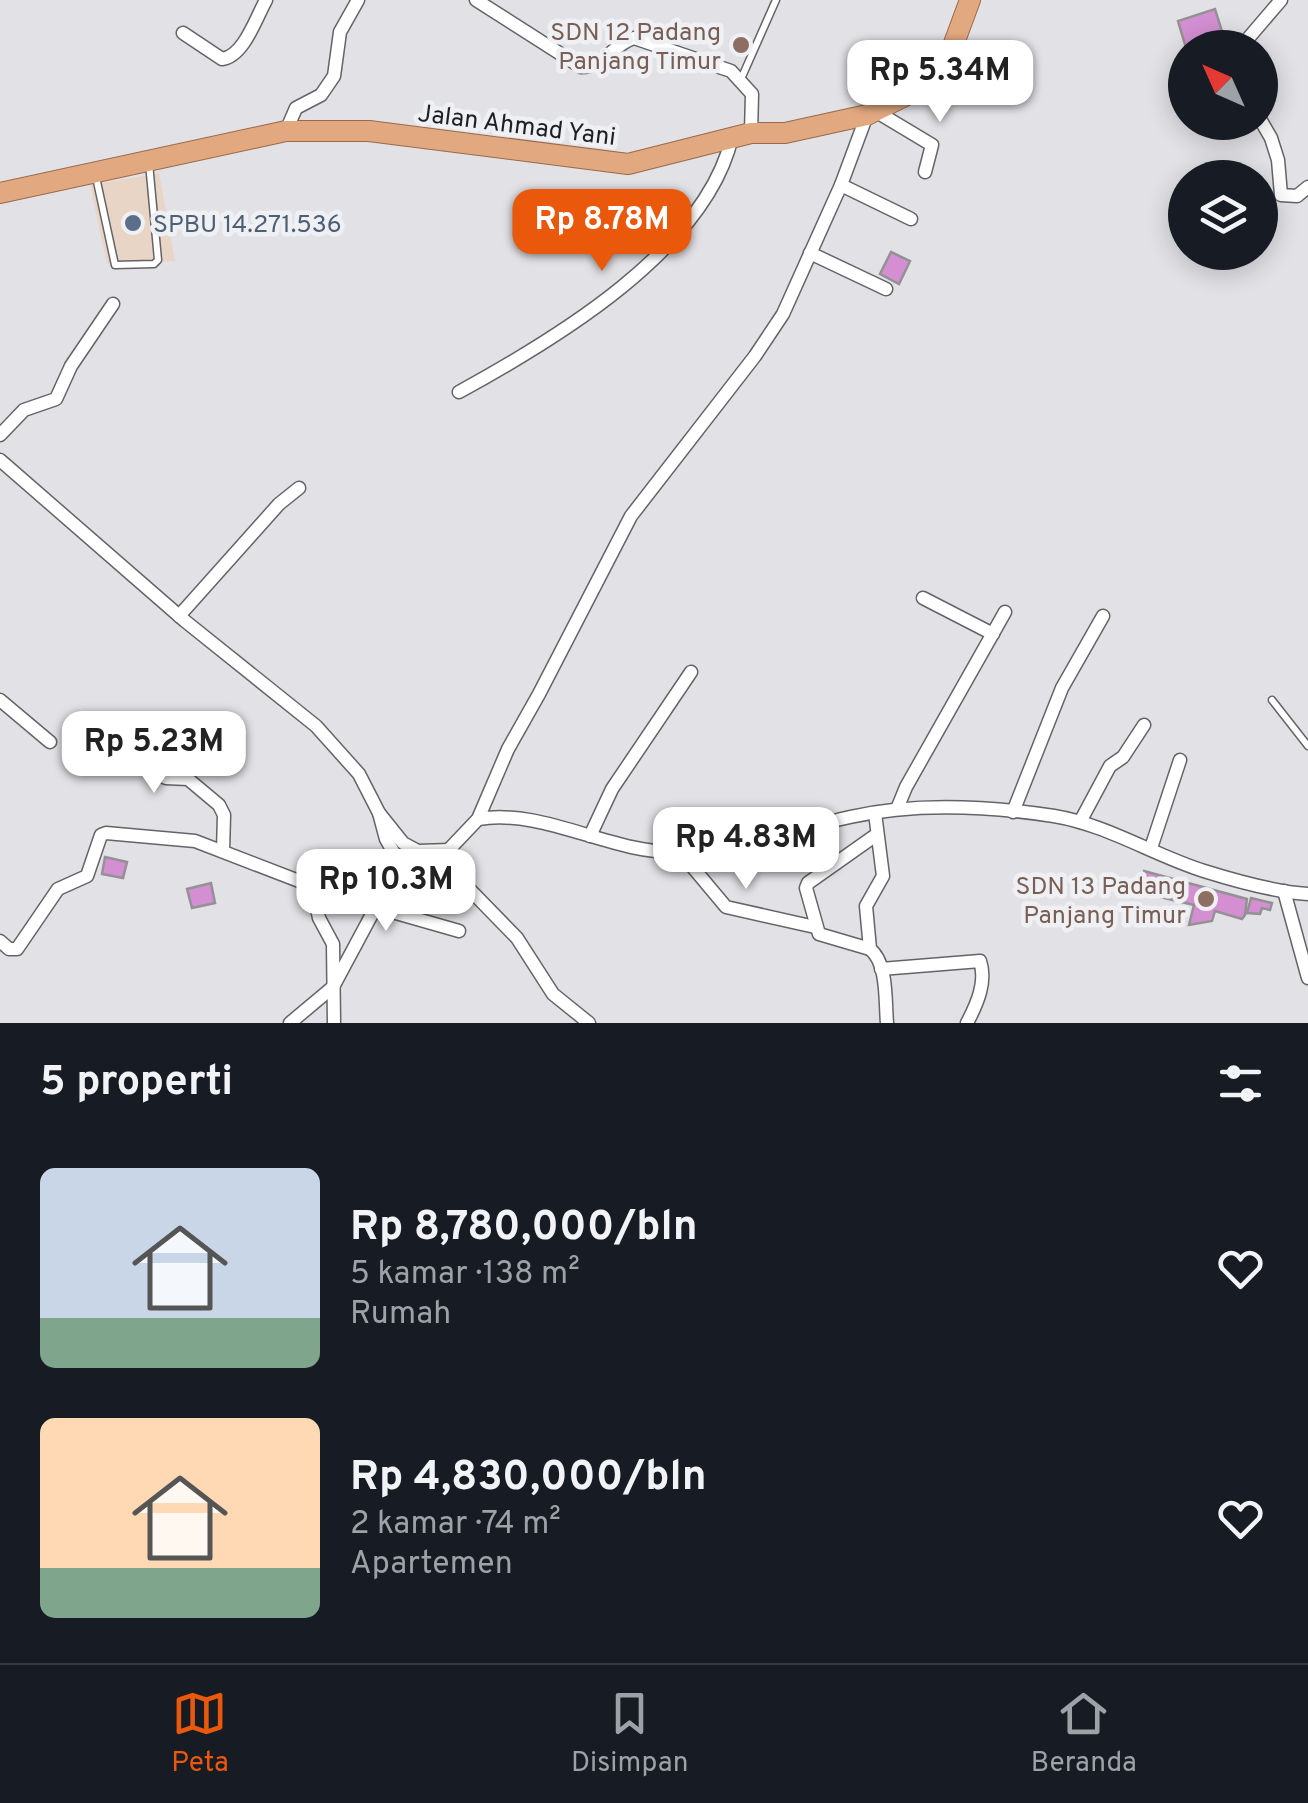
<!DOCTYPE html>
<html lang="id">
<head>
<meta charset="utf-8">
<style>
	:root { --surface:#171b24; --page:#20242c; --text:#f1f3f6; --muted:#9ea1a6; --line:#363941; --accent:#ea580c }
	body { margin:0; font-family:Overpass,sans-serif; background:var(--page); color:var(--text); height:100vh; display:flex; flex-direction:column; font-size:38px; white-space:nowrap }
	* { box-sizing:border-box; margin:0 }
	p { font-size:32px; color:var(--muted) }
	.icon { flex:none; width:55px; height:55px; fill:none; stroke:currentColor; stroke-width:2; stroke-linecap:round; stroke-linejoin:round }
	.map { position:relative; height:1023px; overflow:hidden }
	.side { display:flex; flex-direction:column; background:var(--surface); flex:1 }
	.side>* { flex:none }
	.needle { width:65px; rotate:315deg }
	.fabs { position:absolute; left:1168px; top:30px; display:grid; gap:20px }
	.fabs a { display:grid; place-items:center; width:110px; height:110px; border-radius:50%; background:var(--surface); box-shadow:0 5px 25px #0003; font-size:50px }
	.price { position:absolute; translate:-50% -85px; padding:0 22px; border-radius:20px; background:#fff; color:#222; font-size:32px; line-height:65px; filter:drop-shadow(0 2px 5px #0008) }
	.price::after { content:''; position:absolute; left:50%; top:60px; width:30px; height:22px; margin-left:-15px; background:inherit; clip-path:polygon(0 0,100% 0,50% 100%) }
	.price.selected { background:var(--accent); color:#fff }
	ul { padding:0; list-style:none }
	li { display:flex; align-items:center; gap:30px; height:250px; padding:0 40px }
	li span { display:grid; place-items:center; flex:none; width:280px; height:200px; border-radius:15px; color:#555 }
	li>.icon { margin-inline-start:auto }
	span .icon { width:120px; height:120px; fill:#fffc; stroke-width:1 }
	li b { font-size:42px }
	h2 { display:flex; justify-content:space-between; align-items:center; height:120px; padding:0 40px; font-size:42px }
	.dock { display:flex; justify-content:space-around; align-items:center; height:140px; border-top:2px solid var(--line); background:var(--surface); font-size:28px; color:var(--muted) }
	.dock a { display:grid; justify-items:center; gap:5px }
	.dock .selected { color:var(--accent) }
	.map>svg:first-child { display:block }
	.commercial { fill:#e8d5c5 }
	.building { fill:#d38fd2; stroke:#939193; stroke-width:2.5 }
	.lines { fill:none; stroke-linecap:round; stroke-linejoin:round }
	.service-casing { stroke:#636467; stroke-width:9 }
	.minor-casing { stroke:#636467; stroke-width:15 }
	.trunk-casing { stroke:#986a4a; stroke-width:22 }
	.service { stroke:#fff; stroke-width:6 }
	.minor { stroke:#fff; stroke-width:12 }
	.trunk { stroke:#e2a880; stroke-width:20 }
	.education-dot { fill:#8d6e63; stroke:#eff0f3; stroke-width:4 }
	.service-dot { fill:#5c6f8a; stroke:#eff0f3; stroke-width:4 }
	.labels { text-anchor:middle; stroke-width:9; stroke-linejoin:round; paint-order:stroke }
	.education-label { font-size:25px; fill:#785e54; stroke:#eff0f3; text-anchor:end }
	.street-label { font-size:25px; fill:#1e1f20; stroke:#eff0f3 }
	.service-label { font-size:25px; fill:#4e5e75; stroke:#eff0f3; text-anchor:start }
</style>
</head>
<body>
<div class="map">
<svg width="1308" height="1023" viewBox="0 0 1308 1023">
	<rect width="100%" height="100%" fill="#e2e2e6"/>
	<path class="commercial" d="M159,173L175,261L107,264L90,185Z"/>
	<g class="building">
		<path d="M1215,9L1226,44L1186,48L1178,21Z"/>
		<path d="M891,252L910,261L899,284L880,274Z"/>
		<path d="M790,839L799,859L783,866L773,853L778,851L775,845Z"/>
		<path d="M105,857L127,862L123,878L102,874Z"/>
		<path d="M1144,871L1247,899L1245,915L1242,919L1215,911L1212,921L1189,925L1194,905L1139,892Z"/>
		<path d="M211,883L215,903L192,908L187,889Z"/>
		<path d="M1251,898L1272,903L1270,910L1262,908L1260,914L1247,913Z"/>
	</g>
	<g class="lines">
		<g class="service-casing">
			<g id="service">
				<path d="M741,79L776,0"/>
				<path d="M96,177L115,265L154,264L158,260L149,163"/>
				<path d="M1272,700L1308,746"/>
			</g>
		</g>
		<g class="minor-casing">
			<g id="minor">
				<path d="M476,0L581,67C605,67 613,44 634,38L731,71L752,94L751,133"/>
				<path d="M183,33L222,59C244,56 256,18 266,0"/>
				<path d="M1240,48L1281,0"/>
				<path d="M877,112L932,145L925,172"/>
				<path d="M1260,119L1271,138L1278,160L1281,195L1297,196L1308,187"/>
				<path d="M286,131L296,108L321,95L334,76L340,32L358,0"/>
				<path d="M841,185L911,219"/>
				<path d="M810,253L886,289"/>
				<path d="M459,392C554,340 706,250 732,137"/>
				<path d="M0,435L24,410L56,399L71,366L113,304"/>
				<path d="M0,460L185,621L316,726L359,774L379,813L403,843L418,851L451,850"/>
				<path d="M923,598L993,634"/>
				<path d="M179,616L279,504L299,488"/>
				<path d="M0,700L50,742"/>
				<path d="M103,722L158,774L166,778L188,779L219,805L224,815L223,851"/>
				<path d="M897,809L906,787L1005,612"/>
				<path d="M1013,812L1062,688L1103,616"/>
				<path d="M379,813L386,839L394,853L408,865L416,866L440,859L478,819L508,749L539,694L631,516L755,356L783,314L841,185L867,115"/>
				<path d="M875,813L883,876L866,906L870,949C888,963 885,1002 887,1023"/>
				<path d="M478,819C546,808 610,854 678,852C737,850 793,830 850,817C916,802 988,806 1054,816C1108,825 1153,855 1204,871C1236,881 1274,892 1308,894"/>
				<path d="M1080,822L1110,766L1123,757L1144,725"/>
				<path d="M590,836L612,789L691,672"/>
				<path d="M1151,848L1180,760"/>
				<path d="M680,852L726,907L815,927"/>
				<path d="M440,859L517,938L553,994L589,1023"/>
				<path d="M1284,891L1308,978"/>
				<path d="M375,907L459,931"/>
				<path d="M0,941L9,949H17L58,889L87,876L101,835L106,833L195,841L312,886L319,918L333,944L334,1023"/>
				<path d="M870,949L819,934L806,888L808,883L876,835"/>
				<path d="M881,969L980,961C987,982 977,1004 967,1023"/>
				<path d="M290,1023L333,987L401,860"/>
			</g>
		</g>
		<g class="trunk-casing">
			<path id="trunk" d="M0,193L286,131H369L628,164L751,133H785L867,115L907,95L939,66L953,46L970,0"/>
		</g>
		<use href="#service" class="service"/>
		<use href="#minor" class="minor"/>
		<use href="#trunk" class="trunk"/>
	</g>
	<g class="education-dot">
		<circle cx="741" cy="45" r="10"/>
		<circle cx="1206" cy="899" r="10"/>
	</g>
	<circle class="service-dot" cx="133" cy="223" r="10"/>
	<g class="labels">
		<g class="education-label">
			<text x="721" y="40">SDN 12 Padang<tspan x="721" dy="29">Panjang Timur</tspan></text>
			<text x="1186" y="894">SDN 13 Padang<tspan x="1186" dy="29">Panjang Timur</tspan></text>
		</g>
		<g class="street-label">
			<text transform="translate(517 124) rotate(7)" y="9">Jalan Ahmad Yani</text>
		</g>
		<g class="service-label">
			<text x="153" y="232">SPBU 14.271.536</text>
		</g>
	</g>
</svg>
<div class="fabs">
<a><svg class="needle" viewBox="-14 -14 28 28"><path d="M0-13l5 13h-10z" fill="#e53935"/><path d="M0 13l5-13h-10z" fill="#9ea1a6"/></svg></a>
<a><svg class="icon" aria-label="layers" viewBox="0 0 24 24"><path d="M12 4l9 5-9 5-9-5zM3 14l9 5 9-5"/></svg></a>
</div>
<b class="price" style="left:940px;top:125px">Rp 5.34M</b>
<b class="price selected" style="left:602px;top:274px">Rp 8.78M</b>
<b class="price" style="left:154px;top:796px">Rp 5.23M</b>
<b class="price" style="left:746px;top:892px">Rp 4.83M</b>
<b class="price" style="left:386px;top:934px">Rp 10.3M</b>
</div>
<section class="side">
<h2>5 properti<svg class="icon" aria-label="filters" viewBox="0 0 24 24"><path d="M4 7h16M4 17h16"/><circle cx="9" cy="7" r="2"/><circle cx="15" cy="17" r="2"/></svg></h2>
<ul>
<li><span style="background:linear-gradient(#c9d6e8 75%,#7fa58c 0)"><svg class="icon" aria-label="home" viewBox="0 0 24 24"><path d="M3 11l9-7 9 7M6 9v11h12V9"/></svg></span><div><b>Rp 8,780,000/bln</b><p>5 kamar · 138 m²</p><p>Rumah</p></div><svg class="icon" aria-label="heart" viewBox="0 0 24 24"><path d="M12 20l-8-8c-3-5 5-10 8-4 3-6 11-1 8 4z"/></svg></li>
<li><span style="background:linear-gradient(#ffd9b3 75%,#7fa58c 0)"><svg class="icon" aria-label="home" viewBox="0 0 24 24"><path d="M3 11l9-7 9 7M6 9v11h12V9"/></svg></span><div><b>Rp 4,830,000/bln</b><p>2 kamar · 74 m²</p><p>Apartemen</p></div><svg class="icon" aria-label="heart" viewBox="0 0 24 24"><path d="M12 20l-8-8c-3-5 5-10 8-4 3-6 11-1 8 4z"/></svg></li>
</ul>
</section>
<nav class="dock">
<a class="selected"><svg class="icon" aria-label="map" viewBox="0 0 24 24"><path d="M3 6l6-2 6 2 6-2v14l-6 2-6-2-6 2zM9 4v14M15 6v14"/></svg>Peta</a>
<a><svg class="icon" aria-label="saved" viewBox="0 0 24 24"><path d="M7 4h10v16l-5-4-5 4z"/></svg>Disimpan</a>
<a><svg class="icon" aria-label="home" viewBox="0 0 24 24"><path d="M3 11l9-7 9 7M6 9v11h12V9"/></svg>Beranda</a>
</nav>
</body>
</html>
